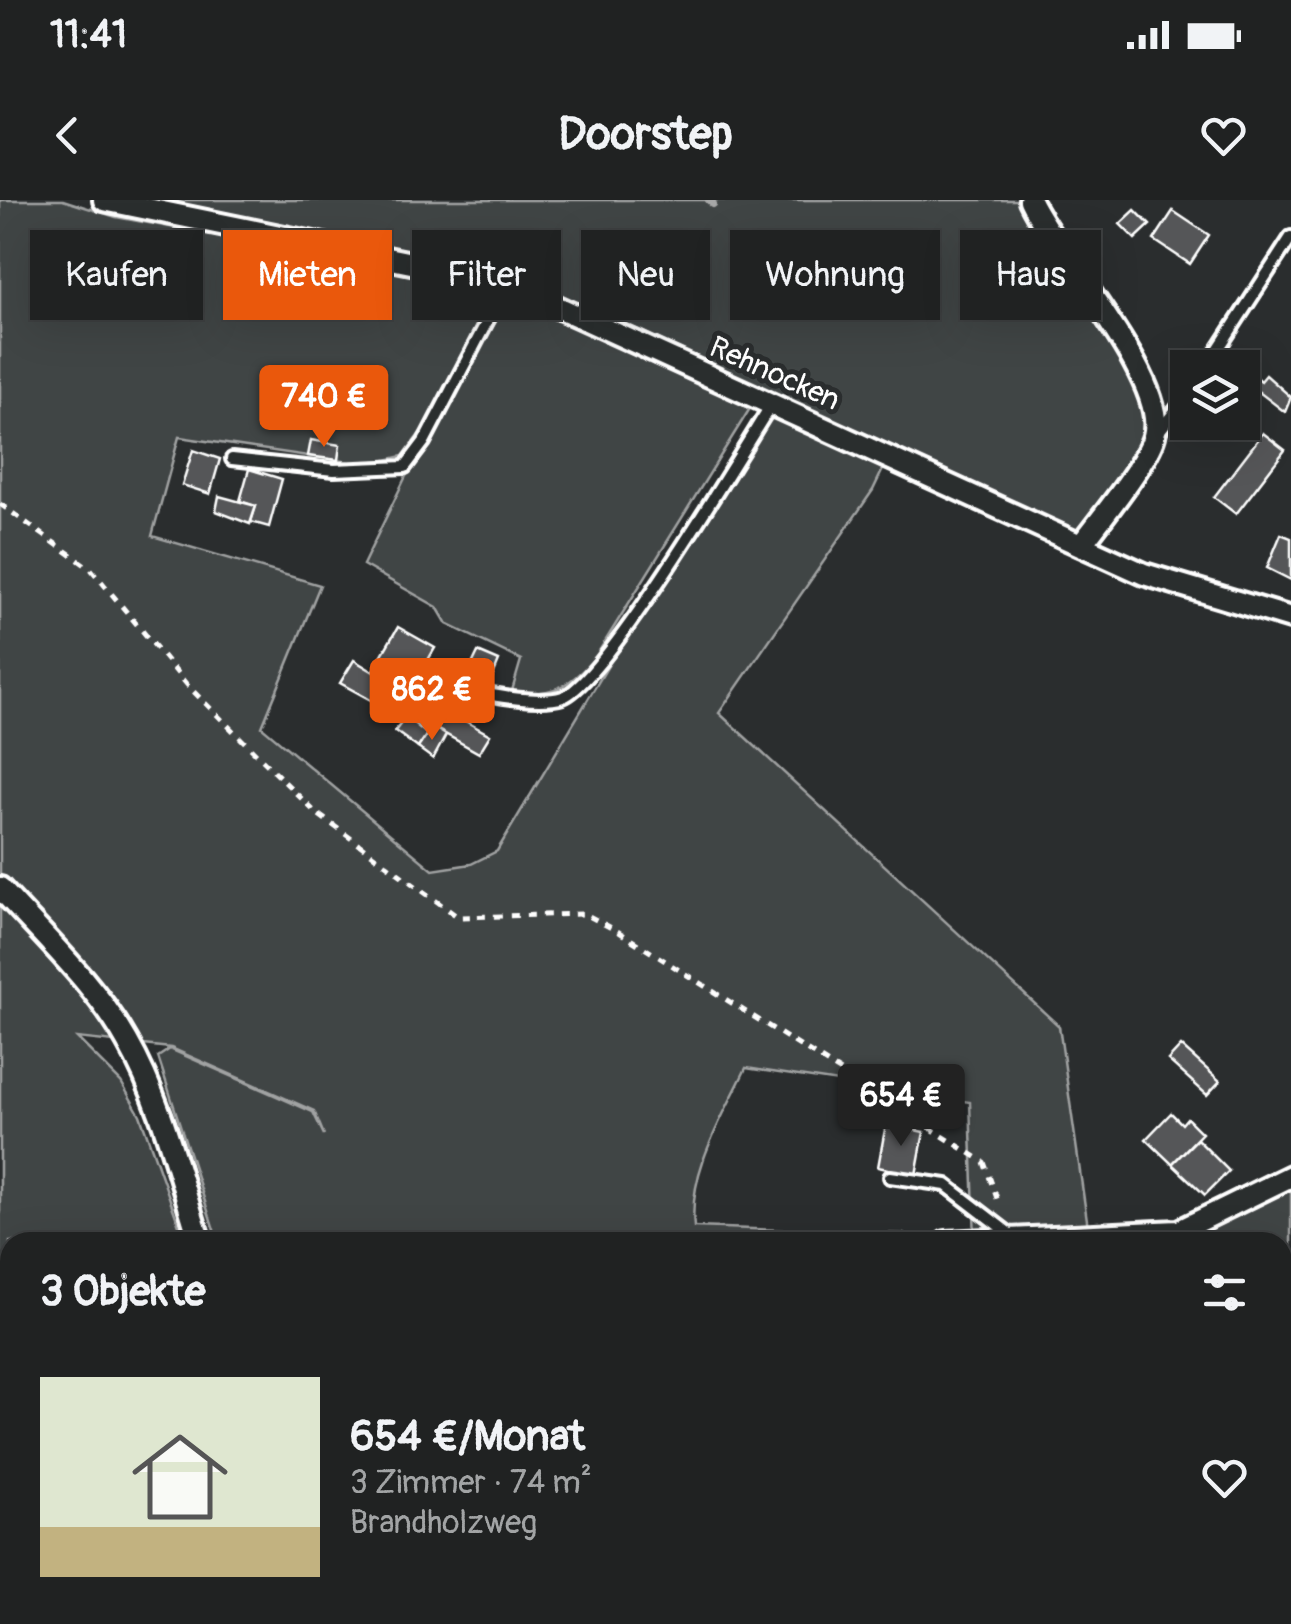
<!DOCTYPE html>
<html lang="de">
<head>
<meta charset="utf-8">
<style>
	:root { --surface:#202222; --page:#282a2a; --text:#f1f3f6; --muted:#a2a4a5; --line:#3d3f40; --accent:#ea580c }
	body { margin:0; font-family:Pangolin,sans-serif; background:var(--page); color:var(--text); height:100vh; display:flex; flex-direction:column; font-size:38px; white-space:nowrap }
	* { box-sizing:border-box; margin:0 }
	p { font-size:32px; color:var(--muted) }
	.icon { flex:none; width:55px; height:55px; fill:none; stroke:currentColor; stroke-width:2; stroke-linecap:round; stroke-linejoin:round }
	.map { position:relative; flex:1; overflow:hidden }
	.sheet { position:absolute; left:0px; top:1032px; width:1292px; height:392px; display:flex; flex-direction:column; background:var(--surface); border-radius:30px 30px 0 0; box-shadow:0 10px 40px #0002,0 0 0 2px var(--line) }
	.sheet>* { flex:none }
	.guide { position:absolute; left:30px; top:30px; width:1232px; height:90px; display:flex; gap:20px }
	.buttons { position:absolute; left:1170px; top:150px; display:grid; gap:20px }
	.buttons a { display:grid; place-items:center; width:90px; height:90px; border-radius:0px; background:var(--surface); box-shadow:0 10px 40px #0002,0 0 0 2px var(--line); font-size:50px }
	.price { position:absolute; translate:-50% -85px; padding:0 22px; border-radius:10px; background:var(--accent); color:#fff; font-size:32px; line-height:65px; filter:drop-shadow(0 2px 5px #0008) }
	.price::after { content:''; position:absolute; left:50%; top:60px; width:30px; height:22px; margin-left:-15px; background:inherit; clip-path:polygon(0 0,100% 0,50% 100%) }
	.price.current { background:#222; color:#fff }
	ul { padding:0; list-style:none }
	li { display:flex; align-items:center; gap:30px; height:250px; padding:0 40px }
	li+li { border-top:2px solid var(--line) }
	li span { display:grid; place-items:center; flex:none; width:280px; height:200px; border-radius:0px; color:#555 }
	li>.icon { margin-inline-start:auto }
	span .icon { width:120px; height:120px; fill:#fffc; stroke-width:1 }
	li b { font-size:42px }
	h2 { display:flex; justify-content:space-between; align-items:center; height:120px; padding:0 40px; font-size:42px }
	.pill { padding:0 35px; border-radius:0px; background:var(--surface); box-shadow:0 10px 40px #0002,0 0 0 2px var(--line); font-size:35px; line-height:90px }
	.pill.current { background:var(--accent); color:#fff }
	.status { display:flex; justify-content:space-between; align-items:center; height:70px; padding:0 50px; background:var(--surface); direction:ltr }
	.status svg { height:28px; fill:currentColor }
	header { display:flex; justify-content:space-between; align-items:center; height:130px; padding:0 40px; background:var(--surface); font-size:45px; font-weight:700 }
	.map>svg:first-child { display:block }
	.green { fill:#414445; stroke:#a0a2a2; stroke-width:2.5 }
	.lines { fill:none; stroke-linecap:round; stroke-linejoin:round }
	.stream { stroke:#a6a7a7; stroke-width:8 }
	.building { fill:#555758; stroke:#fff; stroke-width:2.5 }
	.service-casing { stroke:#fff; stroke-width:18 }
	.minor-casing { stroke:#fff; stroke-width:28 }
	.path { stroke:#fff; stroke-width:5; stroke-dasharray:8 8; stroke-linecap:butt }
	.service { stroke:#2a2d2e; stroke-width:10 }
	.minor { stroke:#2a2d2e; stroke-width:20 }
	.labels { text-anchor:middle; stroke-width:10; stroke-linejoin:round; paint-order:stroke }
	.street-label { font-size:30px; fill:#fff; stroke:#2a2d2e }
</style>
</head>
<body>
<div class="status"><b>11:41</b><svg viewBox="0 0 49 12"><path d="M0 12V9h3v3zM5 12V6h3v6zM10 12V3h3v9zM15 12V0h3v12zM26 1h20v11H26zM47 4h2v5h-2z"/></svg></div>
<header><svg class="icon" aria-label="back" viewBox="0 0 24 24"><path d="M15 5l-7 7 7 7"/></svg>Doorstep<svg class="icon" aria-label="heart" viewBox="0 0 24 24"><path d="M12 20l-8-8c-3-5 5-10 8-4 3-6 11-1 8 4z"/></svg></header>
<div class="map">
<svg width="1291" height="1424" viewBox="0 0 1291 1424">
	<rect width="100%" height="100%" fill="#2a2d2e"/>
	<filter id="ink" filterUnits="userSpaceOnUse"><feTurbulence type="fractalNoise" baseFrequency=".01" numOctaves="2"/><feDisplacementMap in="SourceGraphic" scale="20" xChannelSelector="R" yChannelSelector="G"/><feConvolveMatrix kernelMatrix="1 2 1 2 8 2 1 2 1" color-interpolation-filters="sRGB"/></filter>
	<g filter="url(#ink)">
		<g class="green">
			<path d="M0,0H63L116,17L438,76L488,94L490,108L426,225L403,256L373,263L349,262L179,237L152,336L320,385L262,527L433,670L471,664L497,651L624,439L776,210L885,265L873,290L719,513L1059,826L1089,1034L975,1040L970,902L746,868C723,917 688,971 694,1027L904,1034L906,1042H218L158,857L170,849L313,912L324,935L314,911L171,848L77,838L121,882L140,915L185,1042H10V1144L0,1145Z"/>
			<path d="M159,0H1021C1045,48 1162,190 1146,236C1141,251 1125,267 1117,281C1105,301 1095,325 1072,332L639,130L515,82Z"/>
			<path d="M510,97L735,199L749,210L596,456C571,485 553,498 512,491L521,460L447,424L437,407L363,365L406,276Z"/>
			<path d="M1291,984V1424H701L691,1415H1282V1042H1221L1207,1027Z"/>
		</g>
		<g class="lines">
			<path class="stream" d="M709,0L713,4"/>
		</g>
		<g class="building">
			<path d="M1135,10L1150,25L1135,39L1120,24Z"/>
			<path d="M1173,11L1209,35L1190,64L1154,40Z"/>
			<path d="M1241,163L1261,181L1266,175L1291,197L1285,212L1242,179V168H1237Z"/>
			<path d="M1263,233L1285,250L1236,314L1214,297Z"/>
			<path d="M311,240L340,245L338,260L308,256Z"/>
			<path d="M193,250L220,259L210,294L182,285Z"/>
			<path d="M249,269L282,279L269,327L251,322L256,306L240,301Z"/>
			<path d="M219,296L256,306L250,324L216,311Z"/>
			<path d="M1281,334L1291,338V380L1267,368Z"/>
			<path d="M398,427L435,448L409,493L372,472Z"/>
			<path d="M478,452L499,461L490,483L468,473Z"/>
			<path d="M354,460L403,490L391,511L340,483Z"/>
			<path d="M442,508L490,535L479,553L431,526Z"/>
			<path d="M406,517L427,534L418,548L395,531Z"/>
			<path d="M432,527L446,535L433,559L418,548Z"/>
			<path d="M1181,846L1220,881L1207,895L1168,860Z"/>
			<path d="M1171,913L1182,924L1187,918L1202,933L1172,964L1146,939Z"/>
			<path d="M886,924L924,932L916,975L878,967Z"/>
			<path d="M1197,939L1229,971L1205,995L1172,964Z"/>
			<path d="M493,1415H536L538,1417L530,1424H502Z"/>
		</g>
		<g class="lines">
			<g class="service-casing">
				<g id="service">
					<path d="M1206,168L1291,37"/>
					<path d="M1158,233L1188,194"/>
					<path d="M232,259L334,270L405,267L424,242L504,89"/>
					<path d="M433,485C466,489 533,507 563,497C603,484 740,254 771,205"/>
					<path d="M890,977L946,985L1011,1035"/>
				</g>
			</g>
			<g class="minor-casing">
				<g id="minor">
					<path d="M104,0L460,73L551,104L1144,374L1291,418"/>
					<path d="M1030,0C1057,58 1169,180 1154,236C1147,263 1099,321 1081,345"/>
					<path d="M0,688C44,737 95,784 127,841C162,902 179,976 200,1042"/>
					<path d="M946,1042L1179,1031L1291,976"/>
					<path d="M0,1155L10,1154"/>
					<path d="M622,1415L638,1424"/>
					<path d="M678,1424L686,1415"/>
				</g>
			</g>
			<g class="path">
				<path d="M0,304L91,369L188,486L315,612L458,717L585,714L619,732L984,962L999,1004"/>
				<path d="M1282,1199L1291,1203"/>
			</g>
			<use href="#service" class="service"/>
			<use href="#minor" class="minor"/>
		</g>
	</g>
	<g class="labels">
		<g class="street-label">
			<text transform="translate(775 173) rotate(24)" y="10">Rehnocken</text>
		</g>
	</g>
</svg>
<div class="buttons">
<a><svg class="icon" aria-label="layers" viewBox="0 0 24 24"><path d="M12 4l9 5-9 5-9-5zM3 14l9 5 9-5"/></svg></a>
</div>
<b class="price" style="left:324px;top:250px">740 €</b>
<b class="price" style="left:432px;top:543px">862 €</b>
<b class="price current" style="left:901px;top:949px">654 €</b>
<div class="guide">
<a class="pill">Kaufen</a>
<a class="pill current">Mieten</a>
<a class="pill">Filter</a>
<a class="pill">Neu</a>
<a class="pill">Wohnung</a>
<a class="pill">Haus</a>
</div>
<section class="sheet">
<h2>3 Objekte<svg class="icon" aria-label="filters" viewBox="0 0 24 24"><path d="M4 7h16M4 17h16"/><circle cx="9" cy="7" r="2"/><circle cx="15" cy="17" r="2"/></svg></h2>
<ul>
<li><span style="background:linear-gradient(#dfe7d0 75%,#c2b280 0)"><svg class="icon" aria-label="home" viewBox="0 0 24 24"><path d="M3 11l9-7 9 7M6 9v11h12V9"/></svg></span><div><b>654 €/Monat</b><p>3 Zimmer · 74 m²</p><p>Brandholzweg</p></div><svg class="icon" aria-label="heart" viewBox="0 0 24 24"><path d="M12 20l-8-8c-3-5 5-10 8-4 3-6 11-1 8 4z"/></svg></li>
</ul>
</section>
</div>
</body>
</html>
